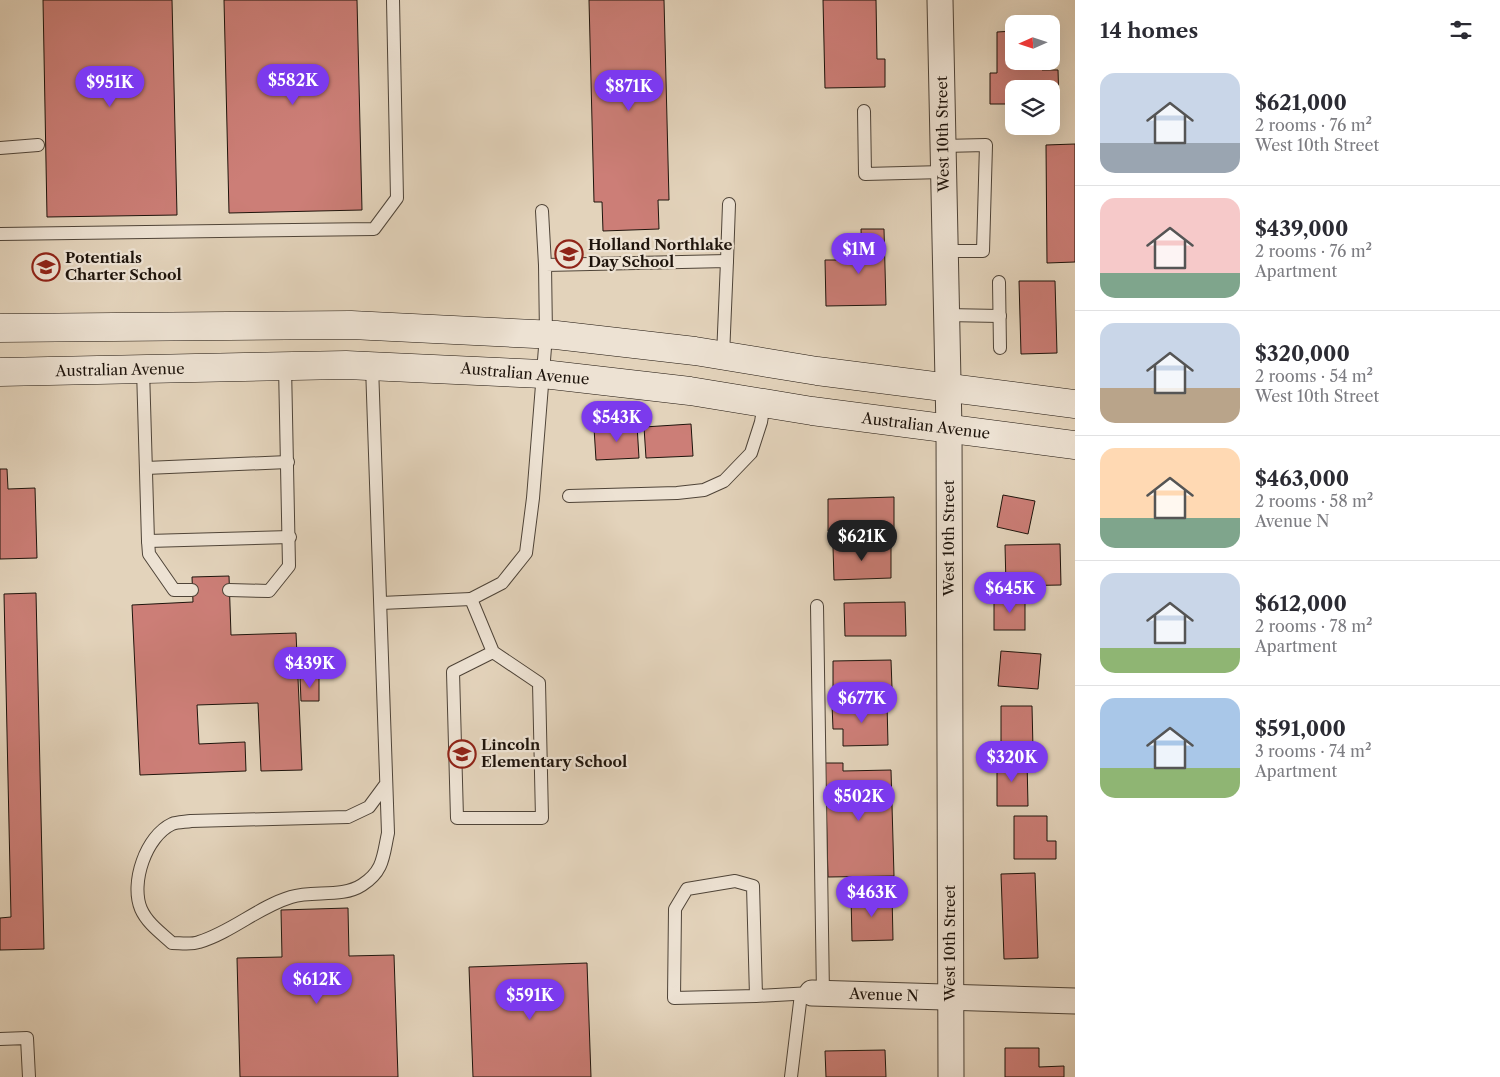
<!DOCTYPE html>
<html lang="en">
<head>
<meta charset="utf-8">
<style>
	:root { --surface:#fff; --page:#f2f2f3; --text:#2b2b33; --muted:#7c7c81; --line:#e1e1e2; --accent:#7c3aed }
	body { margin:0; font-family:"Libre Caslon Text",serif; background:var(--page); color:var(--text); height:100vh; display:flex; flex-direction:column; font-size:19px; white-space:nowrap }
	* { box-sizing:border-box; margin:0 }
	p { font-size:16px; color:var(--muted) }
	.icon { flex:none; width:28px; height:28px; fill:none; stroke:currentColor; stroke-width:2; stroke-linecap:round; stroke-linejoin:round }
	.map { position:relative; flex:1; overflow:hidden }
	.sheet { display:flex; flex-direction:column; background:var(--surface); width:425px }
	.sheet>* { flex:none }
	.needle { width:32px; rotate:267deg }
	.tools { position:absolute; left:1005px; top:15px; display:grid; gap:10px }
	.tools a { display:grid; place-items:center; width:55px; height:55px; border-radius:10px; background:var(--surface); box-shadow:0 5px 20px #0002; font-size:25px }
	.price { position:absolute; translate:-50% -42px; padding:0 11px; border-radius:18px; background:var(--accent); color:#fff; font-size:16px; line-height:32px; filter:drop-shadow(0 1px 2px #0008) }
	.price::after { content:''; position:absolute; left:50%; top:30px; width:15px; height:11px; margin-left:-8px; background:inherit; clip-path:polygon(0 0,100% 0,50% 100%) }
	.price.selected { background:#222; color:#fff }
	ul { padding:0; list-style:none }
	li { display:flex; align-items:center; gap:15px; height:125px; padding:0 25px }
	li+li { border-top:1px solid var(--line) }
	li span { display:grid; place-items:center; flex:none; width:140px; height:100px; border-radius:15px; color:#555 }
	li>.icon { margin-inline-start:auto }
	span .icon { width:60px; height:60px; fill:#fffc; stroke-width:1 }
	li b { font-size:21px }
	h2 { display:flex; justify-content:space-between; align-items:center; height:60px; padding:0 25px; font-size:21px }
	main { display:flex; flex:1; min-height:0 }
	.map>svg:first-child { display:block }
	.building { fill:#cc7e77; stroke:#1e140c }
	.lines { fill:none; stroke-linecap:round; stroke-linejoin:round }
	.lane-casing { stroke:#4f4438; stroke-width:14 }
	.street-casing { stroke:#4f4438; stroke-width:27 }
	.secondary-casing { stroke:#1e140c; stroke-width:29 }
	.lane { stroke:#ede2d3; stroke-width:12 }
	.street { stroke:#ede2d3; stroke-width:25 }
	.secondary { stroke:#ede2d3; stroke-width:28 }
	.labels { text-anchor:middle; stroke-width:4.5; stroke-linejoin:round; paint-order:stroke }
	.street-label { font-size:15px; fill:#1e140c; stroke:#ede2d3 }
	.poi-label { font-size:15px; font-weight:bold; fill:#1e140c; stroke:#ede2d3; text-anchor:start }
</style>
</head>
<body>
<main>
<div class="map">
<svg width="1075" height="1077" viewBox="0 0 1075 1077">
	<rect width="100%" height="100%" fill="#e3d3bb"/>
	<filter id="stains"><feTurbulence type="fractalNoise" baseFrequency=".004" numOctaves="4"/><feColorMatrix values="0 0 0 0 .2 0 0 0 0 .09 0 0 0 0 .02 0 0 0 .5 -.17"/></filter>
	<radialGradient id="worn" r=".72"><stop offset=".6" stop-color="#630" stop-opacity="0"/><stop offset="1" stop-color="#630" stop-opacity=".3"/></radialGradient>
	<g class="building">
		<path d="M43,0H172L177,215L47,217Z"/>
		<path d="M224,0H357L362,210L229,213Z"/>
		<path d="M589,0H664L669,200H658L659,229L603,231L602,202H594Z"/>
		<path d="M823,0H876L877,59H885V87L825,88Z"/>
		<path d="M1014,31V61H1042V70H1058L1059,103H1051V89H1014V104H990V73H997V32Z"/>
		<path d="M1075,144V262L1047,263L1046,145Z"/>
		<path d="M861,229H884L886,305L826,306L825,260H862Z"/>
		<path d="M1019,281H1055L1057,353L1021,354Z"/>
		<path d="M691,424L693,456L646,458L644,427Z"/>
		<path d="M637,425L639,458L596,460L594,428Z"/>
		<path d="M0,469H7L8,489L35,488L37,558L0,559Z"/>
		<path d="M1003,495L1035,501L1028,534L997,527Z"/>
		<path d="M894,497V530L828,531V499Z"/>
		<path d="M1060,544L1061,585L1006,586L1005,545Z"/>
		<path d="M891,545V578L834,580L833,547Z"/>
		<path d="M229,576L231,635L296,633L302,770L261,771L258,703L197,705L199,744L245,742L246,771L140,775L132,605L193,602L192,577Z"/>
		<path d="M36,593L44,949L0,950V918L11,917L4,594Z"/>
		<rect x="994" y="598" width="31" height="32"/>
		<path d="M905,602L906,636H845L844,603Z"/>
		<path d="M1001,651L1041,654L1038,689L998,686Z"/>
		<path d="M891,660L892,688L833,689V661Z"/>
		<path d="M300,677H319V701H301Z"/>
		<path d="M887,703L888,745L843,746V729H833L832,704Z"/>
		<path d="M1001,706H1032L1033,749L1001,750Z"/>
		<path d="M997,760H1027L1028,806H997Z"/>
		<path d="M825,763H843V771L891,770L894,876L828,877Z"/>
		<path d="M1014,816H1047V841H1056V859H1014Z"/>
		<path d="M1035,873L1038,958L1004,959L1001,874Z"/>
		<path d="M892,894L893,940L852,941L851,895Z"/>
		<path d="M348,908L349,956L394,955L398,1077H240L237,958L282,957L281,910Z"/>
		<path d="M587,963L591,1077H473L469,967Z"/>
		<path d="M1005,1048H1039V1067L1064,1066V1077H1005Z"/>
		<path d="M885,1050L886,1077H826L825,1051Z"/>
	</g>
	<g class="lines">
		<g class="lane-casing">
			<g id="lane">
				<path d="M864,111L865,174L943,172"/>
				<path d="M943,146L986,145L983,251H945"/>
				<path d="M0,148L38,145"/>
				<path d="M542,211L545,265"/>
				<path d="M0,234L374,229L397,198L393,0"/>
				<path d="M727,261L729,204"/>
				<path d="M999,282L1000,348"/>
				<path d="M946,315L1000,316"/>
				<path d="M372,366L388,833C383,856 384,871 362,885C342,898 313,890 291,897C258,907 232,932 199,942C191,945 180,943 172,943C161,933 147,923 141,909C130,883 146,836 172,824C177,822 185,822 191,821L348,817L369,807L386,784"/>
				<path d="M143,369L148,541L149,554L174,590H192"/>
				<path d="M146,468L288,462"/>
				<path d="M569,496L677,493L704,490L724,481L751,453L761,422L764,403"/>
				<path d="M148,541L290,537"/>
				<path d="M229,590L269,591L289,566L285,366"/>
				<path d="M471,599L502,583L526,553L533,498L546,335L545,265L727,261L723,356"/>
				<path d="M381,603L471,599L493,652L539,683L542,818H457L453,672L493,652"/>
				<path d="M817,606L823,994"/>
				<path d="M756,996L674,998L675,909L687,889L735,881L753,886L756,996L812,993"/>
				<path d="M0,1039L27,1038L29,1077"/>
				<path d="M791,1077L801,994"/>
			</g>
		</g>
		<g class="street-casing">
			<g id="street">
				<path d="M940,0L949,429L951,1077"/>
				<path d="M812,993L1075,1001"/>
			</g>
		</g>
		<g class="secondary-casing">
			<g id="secondary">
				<path d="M0,328L351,325L556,335L695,351L817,371L1075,404"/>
				<path d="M0,372L346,365L543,374L690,391L812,411L1075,445"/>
			</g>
		</g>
		<use href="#lane" class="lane"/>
		<use href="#street" class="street"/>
		<use href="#secondary" class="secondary"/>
	</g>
	<defs>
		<g id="school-ring" transform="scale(1.4375)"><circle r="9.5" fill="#ede2d3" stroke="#8f2418" stroke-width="1.5"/><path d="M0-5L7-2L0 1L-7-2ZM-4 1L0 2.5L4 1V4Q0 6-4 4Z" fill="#8f2418"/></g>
	</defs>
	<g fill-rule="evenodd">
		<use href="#school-ring" x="569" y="254"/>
		<use href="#school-ring" x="46" y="267"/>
		<use href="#school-ring" x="462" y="754"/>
	</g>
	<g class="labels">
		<g class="street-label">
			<text transform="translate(943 134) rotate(-91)" y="5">West 10th Street</text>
			<text transform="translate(120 370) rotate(-1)" y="5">Australian Avenue</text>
			<text transform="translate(525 374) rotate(5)" y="5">Australian Avenue</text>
			<text transform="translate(926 426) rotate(7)" y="5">Australian Avenue</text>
			<text transform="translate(949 538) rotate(-90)" y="5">West 10th Street</text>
			<text transform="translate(950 943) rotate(-90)" y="5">West 10th Street</text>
			<text transform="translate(884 995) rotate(2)" y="5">Avenue N</text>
		</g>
		<g class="poi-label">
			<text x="588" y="250">Holland Northlake<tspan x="588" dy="17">Day School</tspan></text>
			<text x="65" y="263">Potentials<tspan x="65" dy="17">Charter School</tspan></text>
			<text x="481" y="750">Lincoln<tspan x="481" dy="17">Elementary School</tspan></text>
		</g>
	</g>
	<rect width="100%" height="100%" filter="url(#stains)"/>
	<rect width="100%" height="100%" fill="url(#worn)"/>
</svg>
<div class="tools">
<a><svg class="needle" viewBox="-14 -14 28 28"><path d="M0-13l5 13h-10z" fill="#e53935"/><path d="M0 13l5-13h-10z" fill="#7c7c81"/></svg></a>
<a><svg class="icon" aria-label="layers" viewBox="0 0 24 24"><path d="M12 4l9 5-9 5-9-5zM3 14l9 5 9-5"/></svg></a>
</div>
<b class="price" style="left:293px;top:106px">$582K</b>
<b class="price" style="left:110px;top:108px">$951K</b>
<b class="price" style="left:629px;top:112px">$871K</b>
<b class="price" style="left:859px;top:275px">$1M</b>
<b class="price" style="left:617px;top:443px">$543K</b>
<b class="price selected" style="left:862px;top:562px">$621K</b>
<b class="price" style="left:1010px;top:614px">$645K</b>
<b class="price" style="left:310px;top:689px">$439K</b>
<b class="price" style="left:862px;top:724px">$677K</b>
<b class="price" style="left:1012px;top:783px">$320K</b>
<b class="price" style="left:859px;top:822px">$502K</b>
<b class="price" style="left:872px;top:918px">$463K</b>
<b class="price" style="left:317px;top:1005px">$612K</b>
<b class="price" style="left:530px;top:1021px">$591K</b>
</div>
<section class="sheet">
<h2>14 homes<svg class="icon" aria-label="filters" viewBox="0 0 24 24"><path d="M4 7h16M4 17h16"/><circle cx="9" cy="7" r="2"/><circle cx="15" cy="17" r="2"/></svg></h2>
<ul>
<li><span style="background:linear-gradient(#c9d6e8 70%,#9aa5b1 0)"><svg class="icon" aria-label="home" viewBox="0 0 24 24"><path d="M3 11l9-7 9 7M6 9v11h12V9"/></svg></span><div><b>$621,000</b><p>2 rooms · 76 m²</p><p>West 10th Street</p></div></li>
<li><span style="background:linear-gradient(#f6c9c9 75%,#7fa58c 0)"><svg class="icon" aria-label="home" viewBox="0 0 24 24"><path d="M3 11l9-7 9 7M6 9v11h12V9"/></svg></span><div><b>$439,000</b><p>2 rooms · 76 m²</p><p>Apartment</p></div></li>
<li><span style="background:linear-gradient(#c9d6e8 65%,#b9a48a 0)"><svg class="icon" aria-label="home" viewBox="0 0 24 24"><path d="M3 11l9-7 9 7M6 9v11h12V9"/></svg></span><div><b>$320,000</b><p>2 rooms · 54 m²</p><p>West 10th Street</p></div></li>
<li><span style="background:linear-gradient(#ffd9b3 70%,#7fa58c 0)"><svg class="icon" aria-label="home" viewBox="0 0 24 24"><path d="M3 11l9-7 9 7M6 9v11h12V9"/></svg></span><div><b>$463,000</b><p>2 rooms · 58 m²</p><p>Avenue N</p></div></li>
<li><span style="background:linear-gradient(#c9d6e8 75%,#8fb573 0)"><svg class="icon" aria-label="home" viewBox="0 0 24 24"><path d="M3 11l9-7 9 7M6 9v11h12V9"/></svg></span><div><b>$612,000</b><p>2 rooms · 78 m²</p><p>Apartment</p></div></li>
<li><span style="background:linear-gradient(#a9c7e8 70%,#8fb573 0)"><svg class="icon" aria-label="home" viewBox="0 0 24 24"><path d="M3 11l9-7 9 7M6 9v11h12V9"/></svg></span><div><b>$591,000</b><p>3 rooms · 74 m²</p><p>Apartment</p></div></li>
</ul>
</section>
</main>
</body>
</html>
